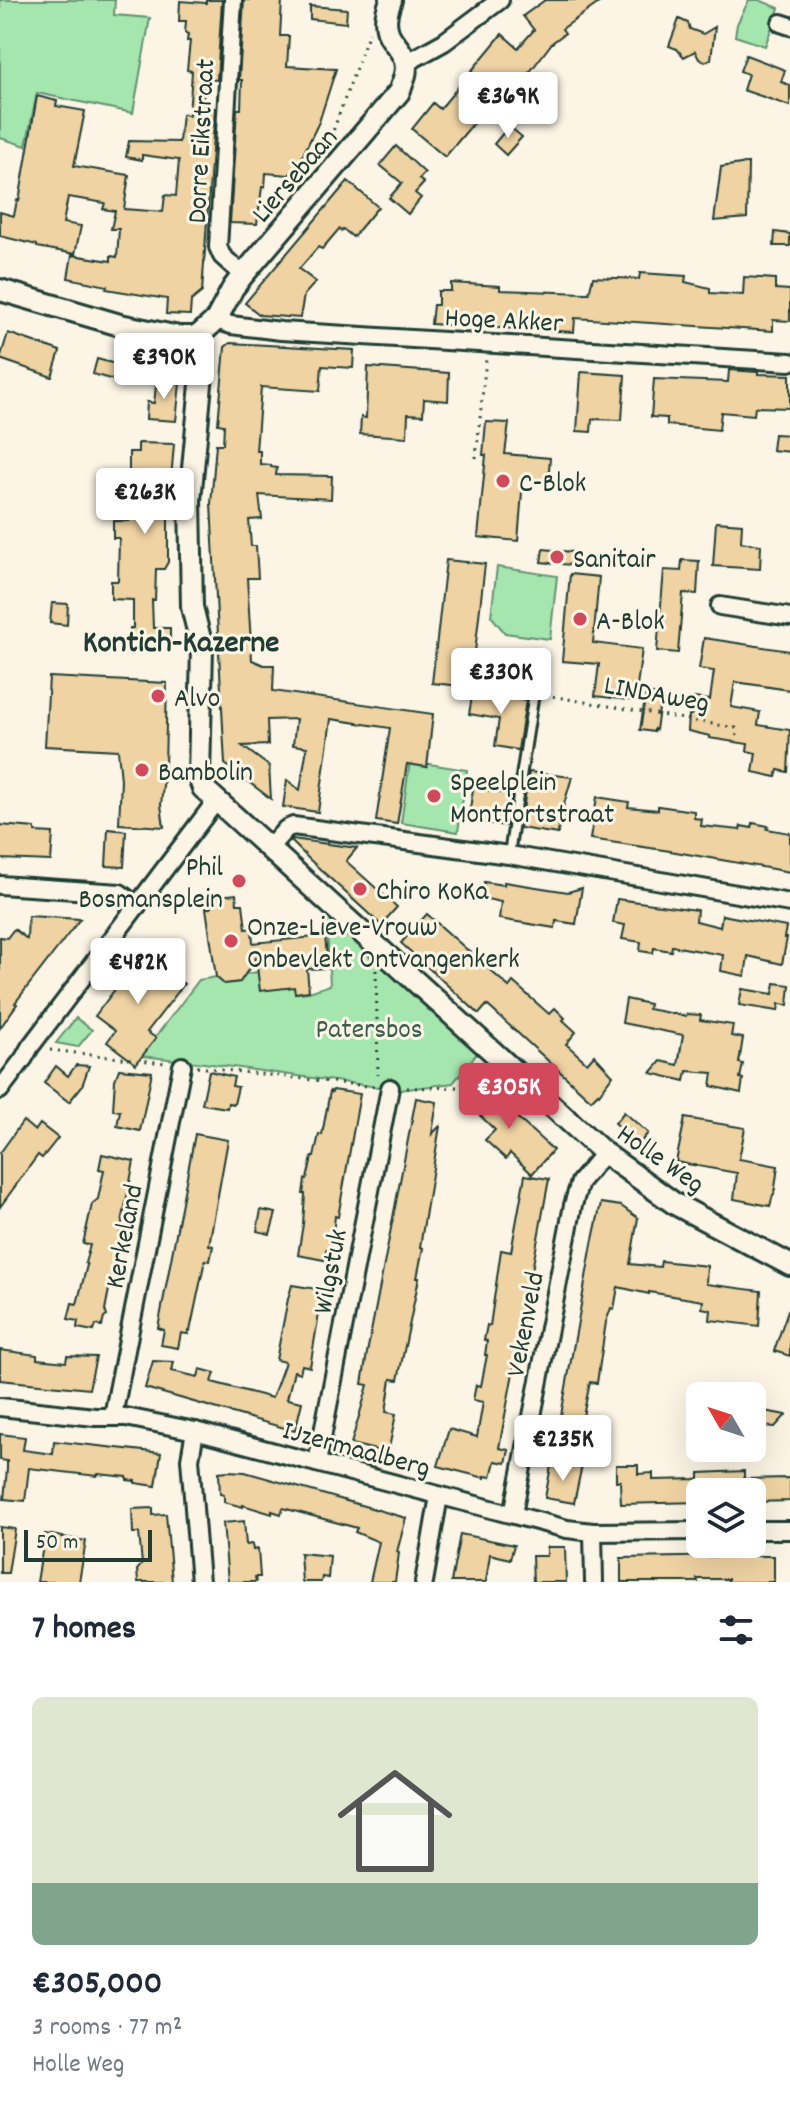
<!DOCTYPE html>
<html lang="en">
<head>
<meta charset="utf-8">
<style>
	:root { --surface:#fff; --page:#f6f6f7; --text:#1f2937; --muted:#747a83; --accent:#d1495b }
	body { margin:0; font-family:Dekko,sans-serif; background:var(--page); color:var(--text); height:100vh; display:flex; flex-direction:column; font-size:30px; white-space:nowrap }
	* { box-sizing:border-box; margin:0 }
	p { font-size:26px; color:var(--muted) }
	.icon { flex:none; width:44px; height:44px; fill:none; stroke:currentColor; stroke-width:2; stroke-linecap:round; stroke-linejoin:round }
	.map { position:relative; height:1582px; overflow:hidden }
	.sheet { display:flex; flex-direction:column; background:var(--surface); flex:1 }
	.sheet>* { flex:none }
	.needle { width:52px; rotate:309deg }
	.fabs { position:absolute; left:686px; top:1382px; display:grid; gap:16px }
	.fabs a { display:grid; place-items:center; width:80px; height:80px; border-radius:12px; background:var(--surface); box-shadow:0 8px 32px #0002; font-size:40px }
	.scale { position:absolute; left:24px; bottom:20px; width:128px; box-sizing:border-box; padding-left:8px; border:4px solid #1f3d34; border-top:0; font-size:22px; line-height:28px; white-space:nowrap; color:#1f3d34; -webkit-text-stroke:6px #fcf5e5; paint-order:stroke }
	.price { position:absolute; translate:-50% -68px; padding:0 18px; border-radius:8px; background:#fff; color:#222; font-size:26px; line-height:52px; filter:drop-shadow(0 2px 4px #0008) }
	.price::after { content:''; position:absolute; left:50%; top:48px; width:24px; height:18px; margin-left:-12px; background:inherit; clip-path:polygon(0 0,100% 0,50% 100%) }
	.price.active { background:var(--accent); color:#fff }
	ul { padding:0; list-style:none }
	li { display:grid; align-content:center; gap:16px; height:424px; padding:0 32px }
	li span { display:grid; place-items:center; height:248px; border-radius:12px; color:#555 }
	li>.icon { margin-inline-start:auto }
	span .icon { width:144px; height:144px; fill:#fffc; stroke-width:1 }
	li b { font-size:34px }
	h2 { display:flex; justify-content:space-between; align-items:center; height:96px; padding:0 32px; font-size:34px }
	.map>svg:first-child { display:block }
	.green { fill:#a5e6af; stroke:#629272; stroke-width:2 }
	.building { fill:#efd3a3; stroke:#1f3d34; stroke-width:2 }
	.lines { fill:none; stroke-linecap:round; stroke-linejoin:round }
	.service-casing { stroke:#1f3d34; stroke-width:14 }
	.minor-casing { stroke:#1f3d34; stroke-width:22 }
	.tertiary-casing { stroke:#1f3d34; stroke-width:26 }
	.path { stroke:#1f3d34; stroke-width:3; stroke-dasharray:2 6; stroke-linecap:butt }
	.service { stroke:#fcf5e5; stroke-width:8 }
	.minor { stroke:#fcf5e5; stroke-width:16 }
	.tertiary { stroke:#fcf5e5; stroke-width:20 }
	.poi-dot { fill:#d1495b; stroke:#fcf5e5; stroke-width:3 }
	.labels { text-anchor:middle; stroke-width:6; stroke-linejoin:round; paint-order:stroke }
	.street-label { font-size:28px; fill:#1f3d34; stroke:#fcf5e5 }
	.poi-label { font-size:28px; fill:#1f3d34; stroke:#fcf5e5; text-anchor:start }
	.park-label { font-size:28px; fill:#3a5f4d; stroke:#fcf5e5 }
	.quarter-label { font-size:32px; font-weight:bold; fill:#1f3d34; stroke:#fcf5e5 }
</style>
</head>
<body>
<div class="map">
<svg width="790" height="1582" viewBox="0 0 790 1582">
	<rect width="100%" height="100%" fill="#fcf5e5"/>
	<filter id="ink" filterUnits="userSpaceOnUse"><feTurbulence type="fractalNoise" baseFrequency=".0125" numOctaves="2"/><feDisplacementMap in="SourceGraphic" scale="16" xChannelSelector="R" yChannelSelector="G"/><feConvolveMatrix kernelMatrix="1 2 1 2 8 2 1 2 1" color-interpolation-filters="sRGB"/></filter>
	<g filter="url(#ink)">
		<g class="green">
			<path d="M0,0H115L114,15L150,18L133,113L37,93L26,146L0,138Z"/>
			<path d="M749,0H759L779,8L765,46L735,36L737,24Z"/>
			<path d="M497,567L557,576L550,639L505,633L491,616Z"/>
			<path d="M410,761L467,770L458,832L401,823Z"/>
			<path d="M326,911L480,1050L453,1083L400,1090L204,1063L141,1056L199,980L216,977L224,984L239,982L245,974L258,972L260,990L293,972L295,993L309,992L330,985Z"/>
			<path d="M76,1018L92,1030L78,1047L56,1043Z"/>
		</g>
		<g class="building">
			<path d="M206,0H222L217,80L204,79L203,106L215,108L202,292L191,301L190,315L166,314L167,299L106,289L107,286L68,278L72,255L111,261V256L117,257L119,229H111L115,211L103,209L105,203L68,197L63,223L81,226L75,254L37,247V245L0,236V212L14,216L17,200L19,201L37,96L57,101L56,106L85,111L74,166L129,175L124,209L163,212L165,195L176,196L179,160L142,155V160L126,157L129,141L179,142L182,114L189,115L192,71L187,70L190,41H187L188,34L185,33L186,21H179L180,1L206,3Z"/>
			<path d="M244,0H282L280,36H289L287,66L336,69L319,122L298,165L289,175L266,173L265,187H262L257,224L230,223L237,109H241L242,80H239Z"/>
			<path d="M545,0H603L562,29L565,33L552,43L526,77L531,81L500,118L487,107L445,157L412,129L433,103L440,109L502,34L518,48L534,30L523,16Z"/>
			<path d="M310,6L347,9L346,23L310,19Z"/>
			<path d="M679,19L688,23L690,29L703,34L715,27L711,59L705,62L699,59L695,51L684,57L677,49L669,46Z"/>
			<path d="M746,55L785,70L781,82L790,85V106L743,90L748,74L740,71Z"/>
			<path d="M509,126L522,137L506,155L494,144Z"/>
			<path d="M396,146L425,173L419,179L424,183L415,193L421,198L408,214L389,198L402,183L380,165Z"/>
			<path d="M748,163L747,218L714,221L721,167Z"/>
			<path d="M348,181L378,207L353,237L343,229L341,231L339,229L322,249L318,247L299,269L316,282L304,295L300,318L260,315L245,303Z"/>
			<path d="M775,232L790,234V246H774Z"/>
			<path d="M640,273L686,276L685,282L710,288V293L743,295L744,277L775,279V289L790,290V321L773,320V331L575,318L574,332L431,324L433,305H438V291H451V283L500,286V290L585,293H589L593,277L639,279Z"/>
			<path d="M8,333L60,351L52,377L0,359Z"/>
			<path d="M230,343L354,350L353,368L322,366L320,391L261,387L256,451H260V464L271,465V467L277,468L276,475L332,476L331,499L259,495L262,519L249,520L251,546H256L258,578H247L252,660L264,665H274L273,691L433,714L427,767L407,764L397,824L376,821L390,728L331,719L318,812L283,807L287,780L300,790L307,747L293,745L296,719L267,720L268,745L242,746L269,766L271,799L225,764L211,504L216,444H223L224,425L218,424L225,347Z"/>
			<path d="M97,359L123,366L117,381L93,374Z"/>
			<path d="M368,367L449,373L448,401L424,399L423,415L408,414L407,437L360,434L361,417L366,418Z"/>
			<path d="M729,370L758,372V374L790,375V408L755,407L754,415L721,412L719,430L667,425V418L651,417L654,379L728,382Z"/>
			<path d="M581,372L625,375L622,420L592,419L591,432L577,431Z"/>
			<path d="M157,378L172,379V383H180L176,421L146,419L147,402L154,403Z"/>
			<path d="M486,422L509,423L505,454L550,458L548,482L523,480L518,541L478,537L486,455H483Z"/>
			<path d="M774,434L790,435V452L772,450Z"/>
			<path d="M138,443L174,444L168,514V562L164,569H156L155,600H152L153,628H170V640H130V628H133V600L111,599V581H118L119,538H113V521H129V452H138Z"/>
			<path d="M716,522L742,524L741,542L761,545L760,569L713,566Z"/>
			<path d="M543,549L572,552L571,565L541,562Z"/>
			<path d="M446,560L485,564L471,687L432,683Z"/>
			<path d="M682,560L699,561L697,594L683,593L678,653L657,651L664,570L681,571Z"/>
			<path d="M570,574L599,577L593,643L642,649L635,701L595,696L599,664L562,661Z"/>
			<path d="M52,603L68,604L67,625L50,623Z"/>
			<path d="M704,638L790,651V690L735,682L731,707L760,712L758,725L790,730L788,772L778,770L776,777L753,772L756,753L747,751L748,744L709,738L710,736L688,731L689,715H691L694,698L710,700L714,671L699,669Z"/>
			<path d="M49,677L167,683L165,766L161,805L164,827L119,824L121,780L118,750L45,746Z"/>
			<path d="M473,691L526,700L518,750L495,746L499,719L469,714Z"/>
			<path d="M646,693L661,695L656,730L654,729V732L640,730Z"/>
			<path d="M529,772L572,777L562,811L566,815L560,818L558,834L520,828Z"/>
			<path d="M474,783L488,785L487,790L511,795L506,826L468,821Z"/>
			<path d="M597,797L629,802L628,807L658,810V806L694,811V818L702,819L701,826L740,830L741,826L752,828L753,823L768,826L767,829L790,833V872L670,851L590,839Z"/>
			<path d="M0,825L35,828V832L53,833L51,861L0,859Z"/>
			<path d="M108,829L126,831L124,867L106,866Z"/>
			<path d="M292,839L357,848L346,861L397,907L381,925L309,859L290,840Z"/>
			<path d="M484,882L504,885V882L568,892L582,888L576,924L556,921L555,928L499,919L501,902L482,898Z"/>
			<path d="M236,894L237,904H243L246,929L252,928L253,943L325,936L328,968L307,969L309,991L295,993L294,987L260,991L256,958L240,982L224,984L216,977L206,908H211L210,897Z"/>
			<path d="M617,899L697,910L696,921L720,927L722,915L786,927L784,938H787L782,964L748,956L745,976L721,971L723,955L672,946L671,951L654,948L653,953L640,951L641,942L622,939L625,925L613,923Z"/>
			<path d="M427,914L509,987L513,982L549,1014L555,1008L565,1018L563,1020L576,1032L566,1044L587,1063L594,1055L613,1075L599,1094L598,1093L591,1100L487,1005L479,1014L401,943Z"/>
			<path d="M28,916L80,919L15,1003L17,1004L0,1028V937L7,938L14,929L27,939Z"/>
			<path d="M143,952L184,984L147,1032L156,1038L136,1064L107,1042L115,1031L95,1016Z"/>
			<path d="M775,983L790,985L788,1005L779,1004L778,1011L739,1005L742,989L773,994Z"/>
			<path d="M626,999L649,1004L648,1009L686,1016L687,1014L701,1015L700,1020L733,1025L731,1036L743,1038L739,1063L743,1064L740,1078L743,1079L741,1093L711,1086L713,1073L687,1071L685,1081L651,1073L661,1061L678,1065L683,1035L622,1023Z"/>
			<path d="M76,1065L89,1066L82,1086L69,1102L44,1083L56,1066L68,1076Z"/>
			<path d="M119,1069L152,1072L140,1131L117,1126L120,1111L113,1110L115,1080Z"/>
			<path d="M209,1071L234,1077L232,1086L238,1087L234,1104L228,1103L227,1108L202,1104Z"/>
			<path d="M479,1083L553,1150L532,1174L510,1153L506,1159L485,1140L495,1130L464,1100Z"/>
			<path d="M333,1090L360,1094L338,1217L335,1216L331,1251L326,1250L324,1260L298,1255L303,1224L305,1194H303L305,1179H307L312,1157H314L319,1134L322,1135L330,1091L332,1092Z"/>
			<path d="M416,1098L437,1102L432,1134L440,1126L420,1247L423,1248L417,1278H419L398,1380L391,1379L386,1412L396,1414L388,1453L351,1444L368,1385L362,1384L367,1353Z"/>
			<path d="M624,1112L648,1133L639,1144L615,1123Z"/>
			<path d="M685,1118L745,1128L739,1159L778,1166L774,1195H773L770,1206L734,1199L737,1173L676,1162Z"/>
			<path d="M23,1121L35,1131L40,1124L58,1138L42,1158L38,1155L0,1207V1153Z"/>
			<path d="M195,1134L228,1140L209,1245L213,1246L210,1261L205,1260L190,1331H188V1334L181,1333L178,1348L161,1345L164,1330L158,1328Z"/>
			<path d="M102,1154L134,1161L105,1310L107,1316L104,1318L102,1326L96,1325L94,1331L77,1328L78,1321L68,1319L72,1303L77,1304L87,1265L85,1263L90,1245L83,1244L92,1204L98,1199L104,1170L99,1169Z"/>
			<path d="M525,1175L549,1179L499,1448L509,1450L506,1463L495,1461L491,1477L485,1476V1478L438,1466L449,1429L477,1437L483,1402L473,1400L476,1385L481,1386L487,1355H485L487,1341L484,1340L487,1325L490,1326L501,1250L511,1252Z"/>
			<path d="M601,1203L621,1206L638,1218L630,1264L660,1267L661,1261L707,1266L706,1284L761,1291L759,1326L710,1320L711,1310L702,1308L703,1301L649,1292V1294L618,1287L614,1309L611,1308L606,1322L597,1383L590,1382L581,1426L589,1428L587,1441L556,1443L592,1244Z"/>
			<path d="M261,1210L276,1213L270,1234L257,1231Z"/>
			<path d="M292,1285L323,1290L310,1367L302,1365L300,1373L294,1371L287,1399L302,1402L295,1431L145,1388L153,1361L174,1362L172,1371L198,1377L200,1369L215,1373L212,1382L272,1398L285,1362L276,1360L288,1299Z"/>
			<path d="M788,1310H790V1356L774,1351Z"/>
			<path d="M0,1350L37,1355V1359L66,1362L67,1356L96,1357L89,1389L0,1380Z"/>
			<path d="M764,1411L786,1415L775,1427L762,1426Z"/>
			<path d="M0,1434L25,1437L23,1450L53,1454L54,1441L161,1453L156,1486L135,1483V1481L127,1480V1477L98,1474L97,1476L29,1468L25,1501L4,1499L7,1469V1461L0,1460Z"/>
			<path d="M582,1465L574,1503L545,1498L551,1466Z"/>
			<path d="M616,1465H638V1474L653,1473V1480L699,1479V1473L744,1471V1479L790,1478V1501L752,1502V1492H700V1502L621,1504L620,1481H616Z"/>
			<path d="M228,1471L245,1472L406,1518L397,1552L399,1553L395,1582H370L379,1542L355,1532L357,1528L283,1508L281,1514L272,1511V1514L243,1505V1507L224,1502V1495L220,1494L219,1472Z"/>
			<path d="M153,1508V1515L166,1514L172,1582H138L137,1570L142,1564L139,1533H133L132,1509Z"/>
			<path d="M244,1521L246,1545L252,1544L253,1550L258,1549L260,1577H255L256,1582H228L223,1523Z"/>
			<path d="M0,1527L15,1529L8,1573H0Z"/>
			<path d="M45,1534L86,1541L79,1582H37Z"/>
			<path d="M460,1534L514,1545L510,1559L490,1554L486,1582H451Z"/>
			<path d="M547,1547H565L566,1582H533L532,1556H547Z"/>
			<path d="M300,1553L330,1556L328,1578L322,1577L321,1582H302Z"/>
			<path d="M742,1556H774V1582H728V1579H697L698,1582H621V1558Z"/>
		</g>
		<g class="lines">
			<g class="service-casing">
				<path id="service" d="M509,854L534,693"/>
			</g>
			<g class="minor-casing">
				<g id="minor">
					<path d="M233,0L218,247L222,256L243,275"/>
					<path d="M781,23L790,26"/>
					<path d="M406,63L444,42L500,0"/>
					<path d="M216,320L231,325L281,331L790,362"/>
					<path d="M720,606L790,617"/>
					<path d="M269,848L286,829L293,826L509,855L790,903"/>
					<path d="M0,885L120,893L137,906"/>
					<path d="M0,1090L24,1058L30,1047L216,801"/>
					<path d="M0,1407L95,1417H126L195,1431L567,1529L593,1532L700,1531"/>
					<path d="M113,1416L182,1066"/>
					<path d="M195,1431L190,1459L200,1582"/>
					<path d="M317,1463L390,1088"/>
					<path d="M513,1514L573,1205L580,1182L604,1153"/>
					<path d="M752,1530H790"/>
					<path d="M593,1532L594,1582"/>
					<path d="M424,1582L439,1496"/>
				</g>
			</g>
			<g class="tertiary-casing">
				<g id="tertiary">
					<path d="M0,290L120,325L179,337H197L216,320L233,288L243,275L399,92C404,80 410,66 402,54C398,46 391,41 388,32C384,21 387,11 391,0"/>
					<path d="M197,337L202,348L203,363L190,500L192,607L202,647L199,777L203,788L604,1153L675,1204L790,1265"/>
				</g>
			</g>
			<g class="path">
				<path d="M328,145L369,32"/>
				<path d="M476,458L486,359"/>
				<path d="M545,695L736,728L737,738"/>
				<path d="M376,970L378,1075"/>
				<path d="M50,1050L165,1063"/>
				<path d="M197,1067L376,1087"/>
				<path d="M407,1088L460,1087L481,1063"/>
			</g>
			<use href="#service" class="service"/>
			<use href="#minor" class="minor"/>
			<use href="#tertiary" class="tertiary"/>
		</g>
	</g>
	<g class="poi-dot">
		<circle cx="503" cy="481" r="8"/>
		<circle cx="557" cy="557" r="8"/>
		<circle cx="580" cy="619" r="8"/>
		<circle cx="158" cy="696" r="8"/>
		<circle cx="142" cy="770" r="8"/>
		<circle cx="434" cy="796" r="8"/>
		<circle cx="239" cy="881" r="8"/>
		<circle cx="360" cy="889" r="8"/>
		<circle cx="231" cy="941" r="8"/>
	</g>
	<g class="labels">
		<g class="street-label">
			<text transform="translate(199 141) rotate(-87)" y="10">Dorre Eikstraat</text>
			<text transform="translate(293 174) rotate(-49)" y="10">Liersebaan</text>
			<text transform="translate(504 318) rotate(3)" y="10">Hoge Akker</text>
			<text transform="translate(657 692) rotate(10)" y="10">LINDAweg</text>
			<text transform="translate(662 1157) rotate(35)" y="10">Holle Weg</text>
			<text transform="translate(122 1236) rotate(-79)" y="10">Kerkeland</text>
			<text transform="translate(328 1271) rotate(-79)" y="10">Wilgstuk</text>
			<text transform="translate(523 1324) rotate(-79)" y="10">Vekenveld</text>
			<text transform="translate(357 1447) rotate(15)" y="10">IJzermaalberg</text>
		</g>
		<g class="poi-label">
			<text x="519" y="491">C-Blok</text>
			<text x="573" y="567">Sanitair</text>
			<text x="596" y="629">A-Blok</text>
			<text x="174" y="706">Alvo</text>
			<text x="158" y="780">Bambolin</text>
			<text x="450" y="790">Speelplein<tspan x="450" dy="32">Montfortstraat</tspan></text>
			<text x="223" y="875" text-anchor="end">Phil<tspan x="223" dy="32">Bosmansplein</tspan></text>
			<text x="376" y="899">Chiro KoKa</text>
			<text x="247" y="935">Onze-Lieve-Vrouw<tspan x="247" dy="32">Onbevlekt Ontvangenkerk</tspan></text>
		</g>
		<g class="park-label">
			<text x="369" y="1037">Patersbos</text>
		</g>
		<g class="quarter-label">
			<text x="181" y="651">Kontich-Kazerne</text>
		</g>
	</g>
</svg>
<div class="fabs">
<a><svg class="needle" viewBox="-14 -14 28 28"><path d="M0-13l5 13h-10z" fill="#e53935"/><path d="M0 13l5-13h-10z" fill="#747a83"/></svg></a>
<a><svg class="icon" aria-label="layers" viewBox="0 0 24 24"><path d="M12 4l9 5-9 5-9-5zM3 14l9 5 9-5"/></svg></a>
</div>
<div class="scale">50 m</div>
<b class="price" style="left:508px;top:140px">€369K</b>
<b class="price" style="left:164px;top:401px">€390K</b>
<b class="price" style="left:145px;top:536px">€263K</b>
<b class="price" style="left:501px;top:716px">€330K</b>
<b class="price" style="left:138px;top:1006px">€482K</b>
<b class="price active" style="left:509px;top:1131px">€305K</b>
<b class="price" style="left:563px;top:1483px">€235K</b>
</div>
<section class="sheet">
<h2>7 homes<svg class="icon" aria-label="filters" viewBox="0 0 24 24"><path d="M4 7h16M4 17h16"/><circle cx="9" cy="7" r="2"/><circle cx="15" cy="17" r="2"/></svg></h2>
<ul>
<li><span style="background:linear-gradient(#dfe7d0 75%,#7fa58c 0)"><svg class="icon" aria-label="home" viewBox="0 0 24 24"><path d="M3 11l9-7 9 7M6 9v11h12V9"/></svg></span><div><b>€305,000</b><p>3 rooms · 77 m²</p><p>Holle Weg</p></div></li>
</ul>
</section>
</body>
</html>
